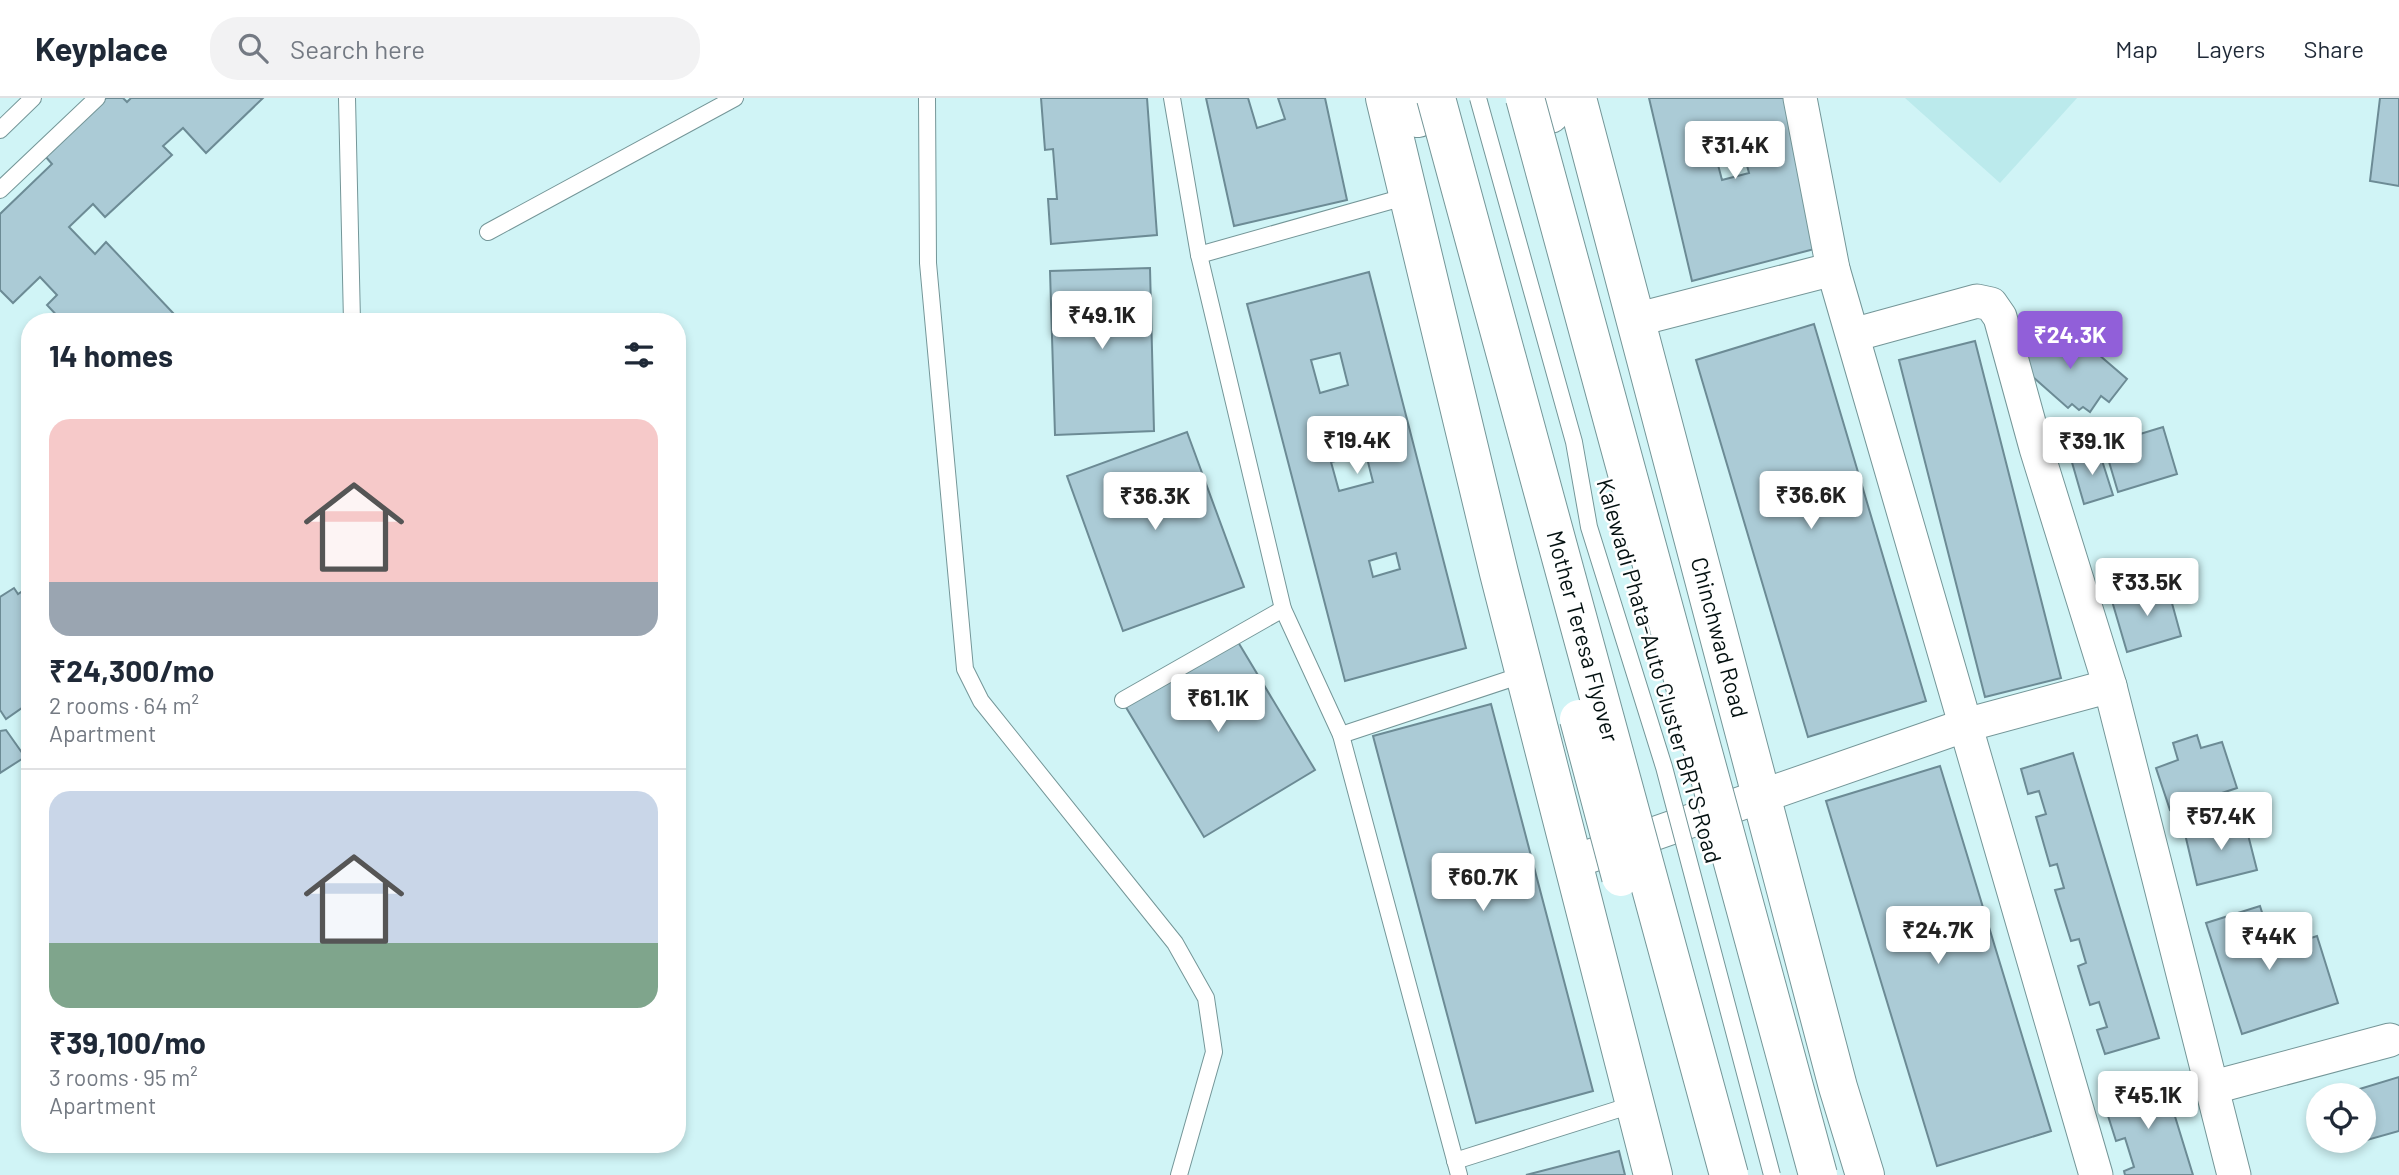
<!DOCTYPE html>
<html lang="en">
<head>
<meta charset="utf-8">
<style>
	:root { --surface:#fff; --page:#f2f2f3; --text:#1f2937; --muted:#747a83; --line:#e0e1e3; --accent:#915fd9 }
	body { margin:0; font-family:Barlow,sans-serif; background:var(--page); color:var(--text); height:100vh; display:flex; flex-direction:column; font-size:26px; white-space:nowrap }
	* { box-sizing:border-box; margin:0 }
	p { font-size:23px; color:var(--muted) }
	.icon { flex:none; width:38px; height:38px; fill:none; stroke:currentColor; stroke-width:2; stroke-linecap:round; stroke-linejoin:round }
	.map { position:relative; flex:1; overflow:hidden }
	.details { position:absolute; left:21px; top:215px; width:665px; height:840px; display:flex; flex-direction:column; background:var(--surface); border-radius:28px; box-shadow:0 4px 10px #0003 }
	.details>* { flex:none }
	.controls { position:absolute; left:2306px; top:985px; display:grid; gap:14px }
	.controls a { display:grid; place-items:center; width:70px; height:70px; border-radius:50%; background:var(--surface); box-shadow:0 4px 10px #0003; font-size:35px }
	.price { position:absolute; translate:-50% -60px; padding:0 16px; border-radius:7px; background:#fff; color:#222; font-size:23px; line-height:46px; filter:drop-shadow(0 2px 4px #0008) }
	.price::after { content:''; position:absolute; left:50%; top:42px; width:21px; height:16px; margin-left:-10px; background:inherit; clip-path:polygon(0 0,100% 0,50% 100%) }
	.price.active { background:var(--accent); color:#fff }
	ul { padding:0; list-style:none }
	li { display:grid; align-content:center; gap:14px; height:371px; padding:0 28px }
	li+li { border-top:2px solid var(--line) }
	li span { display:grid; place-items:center; height:217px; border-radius:21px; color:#555 }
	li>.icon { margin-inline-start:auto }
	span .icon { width:126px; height:126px; fill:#fffc; stroke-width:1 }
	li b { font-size:30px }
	h2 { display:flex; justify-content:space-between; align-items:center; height:84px; padding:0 28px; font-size:30px }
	header { display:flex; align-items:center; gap:42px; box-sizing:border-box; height:98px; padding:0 35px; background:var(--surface); border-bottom:2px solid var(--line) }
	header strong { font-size:33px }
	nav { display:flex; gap:38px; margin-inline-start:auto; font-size:24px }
	.search { width:490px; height:63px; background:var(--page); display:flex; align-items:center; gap:18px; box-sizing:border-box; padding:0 24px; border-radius:28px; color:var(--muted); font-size:26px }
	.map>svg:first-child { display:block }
	.built { fill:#bbeaec }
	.building { fill:#abcbd6; stroke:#6c8b95; stroke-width:2; fill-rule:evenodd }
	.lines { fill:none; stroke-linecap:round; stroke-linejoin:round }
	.service-casing { stroke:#749698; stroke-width:18 }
	.minor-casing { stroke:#749698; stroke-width:35 }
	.tertiary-casing { stroke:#749698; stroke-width:40 }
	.primary-casing { stroke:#749698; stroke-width:40 }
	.service { stroke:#fff; stroke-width:16 }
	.minor { stroke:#fff; stroke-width:33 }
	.tertiary { stroke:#fff; stroke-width:38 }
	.primary { stroke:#fff; stroke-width:38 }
	.service-bridge-casing { stroke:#749698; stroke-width:18; stroke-linecap:butt }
	.primary-bridge-casing { stroke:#749698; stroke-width:40; stroke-linecap:butt }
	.service-bridge { stroke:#fff; stroke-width:16 }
	.primary-bridge { stroke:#fff; stroke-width:38 }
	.labels { text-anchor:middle; stroke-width:5; stroke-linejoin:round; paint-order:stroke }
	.street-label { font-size:23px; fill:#041111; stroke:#fff }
</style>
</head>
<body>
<header>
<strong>Keyplace</strong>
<div class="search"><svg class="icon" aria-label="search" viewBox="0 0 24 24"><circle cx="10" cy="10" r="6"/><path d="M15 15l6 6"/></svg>Search here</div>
<nav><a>Map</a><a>Layers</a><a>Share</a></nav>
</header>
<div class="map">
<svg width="2399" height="1077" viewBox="0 0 2399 1077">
	<rect width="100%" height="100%" fill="#d0f4f6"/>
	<path class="built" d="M1905,0H2077L2000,85Z"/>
	<g class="building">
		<path d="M106,0H123L127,4L131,0H263L206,55L183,30L163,48L172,57L105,119L93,106L69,129L95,156L106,144L174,216L166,224H63L47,207L57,197L40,179L13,205L0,192V116L52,66L45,58Z"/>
		<path d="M1041,0H1147L1157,137L1051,146L1048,101H1057L1053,51L1045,52Z"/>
		<path d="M1206,0H1248L1257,30L1285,21L1278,0H1325L1347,102L1234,128Z"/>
		<path d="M1649,0H1788L1822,149L1692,183ZM1744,56L1749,75L1722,82L1717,63Z"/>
		<path d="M2380,0H2399V88L2370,83Z"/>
		<path d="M1150,170L1154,333L1055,337L1050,173Z"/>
		<path d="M1369,174L1466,550L1345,583L1247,206ZM1340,255L1348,287L1320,295L1311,262ZM1366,356L1373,384L1339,393L1331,364ZM1396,455L1400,471L1373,479L1369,463Z"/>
		<path d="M1814,226L1926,603L1808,639L1696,262Z"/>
		<path d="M2042,228L2071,252L2084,244L2127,281L2109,304L2101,298L2090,314L2083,309L2079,312L2072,306L2068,310L2015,263Z"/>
		<path d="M1975,243L2061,580L1985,599L1899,262Z"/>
		<path d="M2163,329L2177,376L2118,394L2104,347Z"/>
		<path d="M1187,334L1244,489L1123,533L1067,378Z"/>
		<path d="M2099,353L2113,397L2084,406L2071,361Z"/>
		<path d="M2167,487L2181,538L2127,554L2112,503Z"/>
		<path d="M30,488V621L22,610L6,621L0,612V499L14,490L18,496Z"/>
		<path d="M1232,534L1315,672L1204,739L1121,601Z"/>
		<path d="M1491,606L1593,993L1476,1025L1373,638Z"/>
		<path d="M6,632L25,659L0,675V633Z"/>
		<path d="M2197,637L2201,650L2222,644L2237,690L2170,712L2156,670L2178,662L2173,645Z"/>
		<path d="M2073,655L2159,940L2105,956L2097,932L2107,929L2099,904L2090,907L2078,868L2086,865L2079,841L2071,843L2055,792L2064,790L2057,766L2050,768L2036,719L2046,716L2039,693L2028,696L2021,671Z"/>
		<path d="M1940,668L2051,1033L1937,1068L1826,703Z"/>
		<path d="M2244,721L2257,772L2197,787L2185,736Z"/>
		<path d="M2260,808L2274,852L2317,838L2338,905L2242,936L2206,825Z"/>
		<path d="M2123,979L2128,998L2165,986L2193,1077H2125L2124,1073L2134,1069L2125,1040L2116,1043L2103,1002L2116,998L2111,982Z"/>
		<path d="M2399,979V1033L2367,1042L2364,998H2354L2353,993Z"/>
		<path d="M1619,1053L1625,1077H1526Z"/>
	</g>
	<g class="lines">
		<g class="service-casing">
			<g id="service">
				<path d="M347,0L352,224"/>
				<path d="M927,0L928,165L965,571L981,603L1175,845L1206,900L1214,954L1179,1077"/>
				<path d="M1172,0L1199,157L1283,511L1341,637L1459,1077"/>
				<path d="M0,32L33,0"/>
				<path d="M0,92L97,0"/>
				<path d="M488,134L735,0"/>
				<path d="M1199,157L1408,98"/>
				<path d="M1123,602L1283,511"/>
				<path d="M1341,637L1525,576"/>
				<path d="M1455,1063L1635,1006"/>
			</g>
		</g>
		<g class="minor-casing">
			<g id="minor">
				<path d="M1800,0L1833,171L2096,1077"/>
				<path d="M1635,222L1833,171"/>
				<path d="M1853,237L1977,203L1991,206L2000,219L2036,350L2110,588L2234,1077"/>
				<path d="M1573,764L1966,627L2110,588"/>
				<path d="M2214,989L2390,942"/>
			</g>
		</g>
		<g class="tertiary-casing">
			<g id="tertiary">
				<path d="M1385,0L1499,475L1653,1077"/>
				<path id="s1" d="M1577,0L1838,989L1865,1077"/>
			</g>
		</g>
		<g class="primary-casing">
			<g id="primary">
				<path d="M1406,0L1418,20"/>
				<path d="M1550,16L1553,0"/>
			</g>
		</g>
		<use href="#service" class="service"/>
		<use href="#minor" class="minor"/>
		<use href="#tertiary" class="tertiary"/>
		<use href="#primary" class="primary"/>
		<g class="service-bridge-casing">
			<path id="service-bridge" d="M1478,0L1574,344L1589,429L1664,669L1772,1077"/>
		</g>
		<g class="primary-bridge-casing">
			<g id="primary-bridge">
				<path id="s2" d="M1436,0L1729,1077"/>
				<path d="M1525,0L1818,1077"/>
				<path d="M1579,621L1621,779"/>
			</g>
		</g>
		<use href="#service-bridge" class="service-bridge"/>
		<use href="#primary-bridge" class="primary-bridge"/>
	</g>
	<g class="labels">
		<g class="street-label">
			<text dy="8" stroke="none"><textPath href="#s2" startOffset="558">Mother Teresa Flyover</textPath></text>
			<text dy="8" stroke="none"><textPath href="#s1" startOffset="558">Chinchwad Road</textPath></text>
			<text transform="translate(1659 573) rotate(74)" y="8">Kalewadi Phata-Auto Cluster BRTS Road</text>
		</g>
	</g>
</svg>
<div class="controls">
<a><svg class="icon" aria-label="locate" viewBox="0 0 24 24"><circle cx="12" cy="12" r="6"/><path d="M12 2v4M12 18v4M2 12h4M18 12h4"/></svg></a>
</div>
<b class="price" style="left:1735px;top:83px">₹31.4K</b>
<b class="price" style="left:1102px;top:253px">₹49.1K</b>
<b class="price active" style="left:2070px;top:273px">₹24.3K</b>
<b class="price" style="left:1357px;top:378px">₹19.4K</b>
<b class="price" style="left:2092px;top:379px">₹39.1K</b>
<b class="price" style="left:1811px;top:433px">₹36.6K</b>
<b class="price" style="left:1155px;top:434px">₹36.3K</b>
<b class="price" style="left:2147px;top:520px">₹33.5K</b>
<b class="price" style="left:1218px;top:636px">₹61.1K</b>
<b class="price" style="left:2221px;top:754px">₹57.4K</b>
<b class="price" style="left:1483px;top:815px">₹60.7K</b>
<b class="price" style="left:1938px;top:868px">₹24.7K</b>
<b class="price" style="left:2269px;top:874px">₹44K</b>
<b class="price" style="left:2148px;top:1033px">₹45.1K</b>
<section class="details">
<h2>14 homes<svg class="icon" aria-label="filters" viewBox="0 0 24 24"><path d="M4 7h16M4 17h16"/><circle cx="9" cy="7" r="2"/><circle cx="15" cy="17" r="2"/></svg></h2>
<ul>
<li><span style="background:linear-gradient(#f6c9c9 75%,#9aa5b1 0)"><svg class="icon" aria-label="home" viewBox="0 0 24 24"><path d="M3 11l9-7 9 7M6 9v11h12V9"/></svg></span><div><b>₹24,300/mo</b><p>2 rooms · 64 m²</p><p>Apartment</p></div></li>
<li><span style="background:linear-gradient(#c9d6e8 70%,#7fa58c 0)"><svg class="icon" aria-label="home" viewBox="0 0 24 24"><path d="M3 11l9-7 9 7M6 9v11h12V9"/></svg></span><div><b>₹39,100/mo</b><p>3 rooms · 95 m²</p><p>Apartment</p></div></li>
</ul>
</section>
</div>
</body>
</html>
